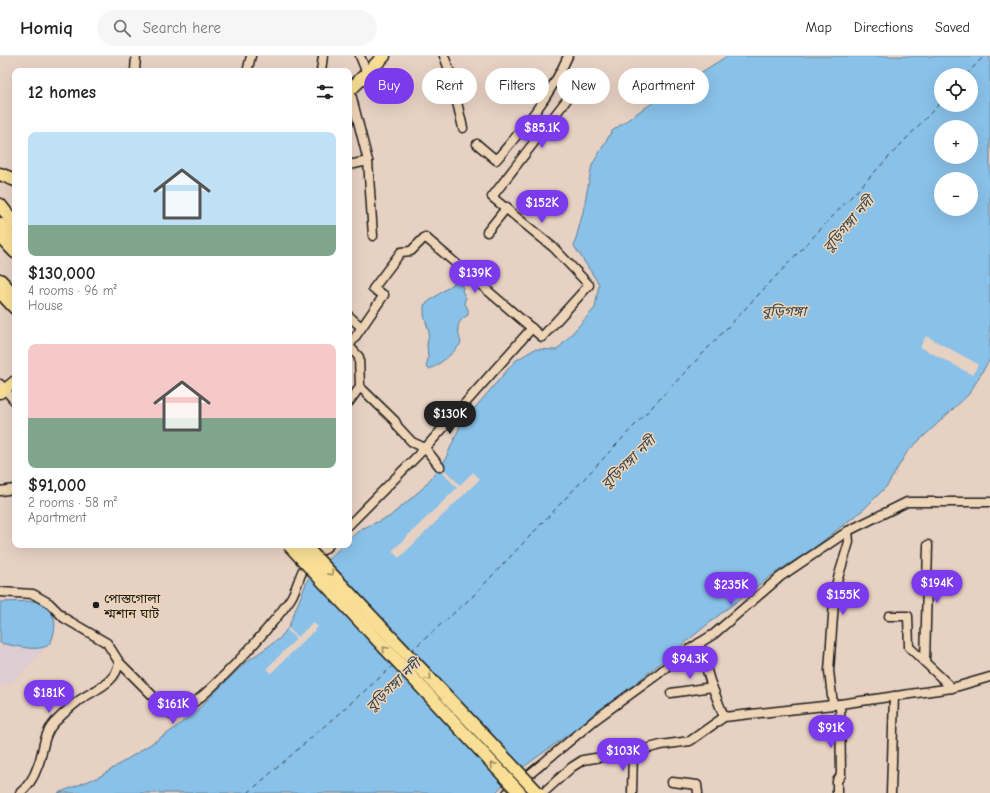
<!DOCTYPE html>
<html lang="en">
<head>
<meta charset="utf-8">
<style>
	:root { --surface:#fff; --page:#f6f6f6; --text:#202124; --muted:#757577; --line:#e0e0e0; --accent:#7c3aed }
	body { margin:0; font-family:"Comic Neue","Noto Sans Bengali",sans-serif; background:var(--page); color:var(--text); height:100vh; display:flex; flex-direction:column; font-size:15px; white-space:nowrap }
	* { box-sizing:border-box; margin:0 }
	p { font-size:13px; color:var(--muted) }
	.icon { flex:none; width:22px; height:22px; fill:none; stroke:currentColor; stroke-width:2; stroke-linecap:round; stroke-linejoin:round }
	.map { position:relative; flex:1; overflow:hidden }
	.side { position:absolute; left:12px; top:12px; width:340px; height:480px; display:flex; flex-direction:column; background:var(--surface); border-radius:8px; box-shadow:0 4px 16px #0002 }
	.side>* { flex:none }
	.guide { position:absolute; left:364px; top:12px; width:380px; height:36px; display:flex; gap:8px }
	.controls { position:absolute; left:934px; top:12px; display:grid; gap:8px }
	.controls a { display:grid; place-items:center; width:44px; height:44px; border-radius:50%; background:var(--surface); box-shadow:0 4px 16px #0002; font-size:20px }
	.price { position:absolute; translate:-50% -34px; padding:0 9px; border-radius:14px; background:var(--accent); color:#fff; font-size:13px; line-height:26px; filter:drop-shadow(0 1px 2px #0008) }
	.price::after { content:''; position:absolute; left:50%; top:24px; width:12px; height:9px; margin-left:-6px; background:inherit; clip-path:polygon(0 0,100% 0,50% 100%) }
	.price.selected { background:#222; color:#fff }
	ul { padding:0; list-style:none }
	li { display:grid; align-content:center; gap:8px; height:212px; padding:0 16px }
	li span { display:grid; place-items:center; height:124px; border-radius:8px; color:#555 }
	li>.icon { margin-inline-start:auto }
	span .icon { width:72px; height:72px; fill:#fffc; stroke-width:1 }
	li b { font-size:17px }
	h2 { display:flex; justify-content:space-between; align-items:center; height:48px; padding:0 16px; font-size:17px }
	.chip { padding:0 14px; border-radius:18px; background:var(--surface); box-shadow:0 4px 16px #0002; font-size:14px; line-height:36px }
	.chip.selected { background:var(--accent); color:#fff }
	header { display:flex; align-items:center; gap:24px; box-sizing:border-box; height:56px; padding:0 20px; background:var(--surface); border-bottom:1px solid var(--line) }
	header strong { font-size:19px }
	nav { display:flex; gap:22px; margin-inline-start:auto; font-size:14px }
	.search { width:280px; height:36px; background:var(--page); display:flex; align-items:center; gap:10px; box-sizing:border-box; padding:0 14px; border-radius:22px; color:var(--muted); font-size:15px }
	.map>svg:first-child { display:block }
	.built { fill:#ddccd2 }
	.water { fill:#89c1e8; stroke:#5d7f96; fill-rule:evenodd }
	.pier { fill:#e7d1c3 }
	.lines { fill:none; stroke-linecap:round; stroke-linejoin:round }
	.ferry { stroke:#37454f; stroke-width:1; stroke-dasharray:5 4; stroke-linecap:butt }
	.minor-casing { stroke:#1c1c1c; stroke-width:11 }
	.major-casing { stroke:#1c1c1c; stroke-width:13 }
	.highway-casing { stroke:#1c1c1c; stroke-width:15 }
	.minor { stroke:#efd5b7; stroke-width:8 }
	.major { stroke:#f9df96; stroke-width:10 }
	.highway { stroke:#f9df96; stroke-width:12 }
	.highway-bridge-casing { stroke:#1c1c1c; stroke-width:15; stroke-linecap:butt }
	.highway-bridge { stroke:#f9df96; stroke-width:12 }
	.oneway { stroke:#96875f }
	.poi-dot { fill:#1c1c1c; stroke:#efd5b7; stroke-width:1.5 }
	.labels { text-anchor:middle; stroke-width:3; stroke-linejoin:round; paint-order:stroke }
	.poi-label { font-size:13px; fill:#1c1c1c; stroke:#efd5b7; text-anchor:start }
	.water-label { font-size:14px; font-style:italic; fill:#37454f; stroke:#efd5b7 }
</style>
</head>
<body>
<header>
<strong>Homiq</strong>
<div class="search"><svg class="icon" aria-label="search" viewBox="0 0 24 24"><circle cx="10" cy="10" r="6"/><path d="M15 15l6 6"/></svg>Search here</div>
<nav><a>Map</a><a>Directions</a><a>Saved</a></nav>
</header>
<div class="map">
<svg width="990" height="737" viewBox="0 0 990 737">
	<rect width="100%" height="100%" fill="#e7d1c3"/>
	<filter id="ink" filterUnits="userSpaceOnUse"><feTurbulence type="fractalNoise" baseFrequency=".025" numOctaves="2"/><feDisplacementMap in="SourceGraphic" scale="8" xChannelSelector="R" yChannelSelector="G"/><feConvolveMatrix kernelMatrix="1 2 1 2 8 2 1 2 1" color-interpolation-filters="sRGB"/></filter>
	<g filter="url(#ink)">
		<path class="built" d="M39,544L50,552L56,563V574L52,585L14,625L0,631V545Z"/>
		<g class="water">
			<path d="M727,0H990V303L969,338L907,396L887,430L864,453L814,492L775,517L724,555L610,648L518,715L495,737H58L101,720L171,675L195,656L246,606L279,583L288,572L308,523L343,489H349V483L361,473L389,461L423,432L444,406L461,368L515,305L535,293L557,294L595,252L599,228L574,190L583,156L592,109L612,75L640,55ZM941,19H971V49H941ZM941,71H971V101H941ZM941,123H971V153H941Z"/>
			<path d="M458,224L463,232L462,235L466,242L464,246L468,253V259C454,267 458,274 461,287C457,294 436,312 429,313L426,311L428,302L427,289L429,276L424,259V249Z"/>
			<path d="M40,545C52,554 58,564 53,580C52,584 50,588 47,590C34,596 13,589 0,587V546Z"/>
		</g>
		<g class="pier">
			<path d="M926,280L978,308L973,319L920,291Z"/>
			<path d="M441,410L460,429L473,416L480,423L399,502L392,495L457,432L439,413Z"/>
			<path d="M313,566L318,571L271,617L267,612L296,583L287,574L288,572L298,581Z"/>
		</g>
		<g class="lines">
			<g class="ferry">
				<path d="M966,19L984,0"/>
				<path d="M411,595L473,540L941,46"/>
				<path d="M248,737L393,610"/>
			</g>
			<g class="minor-casing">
				<g id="minor">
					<path d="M360,0L366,15"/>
					<path d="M444,0L450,16L463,72"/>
					<path d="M248,12L251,0"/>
					<path d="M135,15L136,0"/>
					<path d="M321,15L323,0"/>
					<path d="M477,88L496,104C524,72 551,39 568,0"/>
					<path d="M368,105L373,180"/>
					<path d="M349,109L368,105L350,34"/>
					<path d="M487,176L507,151"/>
					<path d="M349,260L361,271"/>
					<path d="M0,328L15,345"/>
					<path d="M360,331L359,301L349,290L384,239L373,233L401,196L411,195L425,181L542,281L589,229L554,192L492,141L575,33"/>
					<path d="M349,346L360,331L395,365L398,371L412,386L425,392L440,411"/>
					<path d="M0,435L15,433"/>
					<path d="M349,469L428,389L532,272"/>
					<path d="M0,536L33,538L49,547L64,562L107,587L119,606L172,659C198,654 275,567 291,542C298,531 300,513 310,504C315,498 323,495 329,489"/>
					<path d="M889,560H908L909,591L952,632"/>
					<path d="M699,587L710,625L724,661"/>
					<path d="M925,606L928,489"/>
					<path d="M671,637L712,631"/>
					<path d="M833,649L829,615L835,532L849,486L848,475"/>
					<path d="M672,726L697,729L698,737"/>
					<path d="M20,737C27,731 34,721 37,712C44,697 42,680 54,667C61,660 69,652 77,646C92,634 116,629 119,606"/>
					<path d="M507,737L596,663L658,618L682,598L714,578L780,521L848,475L907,446H990"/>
					<path d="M543,737L572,711L583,704L633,696L661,689L690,685L724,661L833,649L952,632L990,621"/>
					<path d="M632,737L633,696"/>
					<path d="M837,737V725L841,719L840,648"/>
					<path d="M891,737L894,640"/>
				</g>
			</g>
			<g class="major-casing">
				<path id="major" d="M0,337L15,325"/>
			</g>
			<g class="highway-casing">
				<g id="highway">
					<path d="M349,35L384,0"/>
					<path d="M0,118L15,124"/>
					<path d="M0,149L15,168"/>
					<path d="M0,168L15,185"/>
					<path d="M0,180L15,196"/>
					<path d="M0,224L15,240"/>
					<path d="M0,236L15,252"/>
				</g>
			</g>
			<use href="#minor" class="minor"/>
			<use href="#major" class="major"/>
			<use href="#highway" class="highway"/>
			<g class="highway-bridge-casing">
				<g id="highway-bridge">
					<path d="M289,489L520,737"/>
					<path d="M304,489L538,737"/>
				</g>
			</g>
			<use href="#highway-bridge" class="highway-bridge"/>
		</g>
		<defs><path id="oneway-chevron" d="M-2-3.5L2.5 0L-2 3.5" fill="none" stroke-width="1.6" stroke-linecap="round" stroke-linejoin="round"/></defs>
		<g class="oneway">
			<use href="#oneway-chevron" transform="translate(331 517) rotate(47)"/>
			<use href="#oneway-chevron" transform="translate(385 593) rotate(-133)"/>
			<use href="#oneway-chevron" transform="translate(429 622) rotate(47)"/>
			<use href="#oneway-chevron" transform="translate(493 709) rotate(-133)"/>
		</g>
	</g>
	<circle class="poi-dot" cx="96" cy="549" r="4"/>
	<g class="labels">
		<g class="poi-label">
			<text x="104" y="547">পোস্তগোলা<tspan x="104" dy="15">শ্মশান ঘাট</tspan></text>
		</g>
		<g class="water-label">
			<text transform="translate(848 168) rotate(-49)" y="5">বুড়িগঙ্গা নদী</text>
			<text x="784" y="260">বুড়িগঙ্গা</text>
			<text transform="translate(628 406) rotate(-44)" y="5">বুড়িগঙ্গা নদী</text>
			<text transform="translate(393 629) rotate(-44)" y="5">বুড়িগঙ্গা নদী</text>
		</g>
	</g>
</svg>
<div class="controls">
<a><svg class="icon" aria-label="locate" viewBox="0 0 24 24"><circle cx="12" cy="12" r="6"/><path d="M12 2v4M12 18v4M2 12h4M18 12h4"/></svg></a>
<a>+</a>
<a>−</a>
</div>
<b class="price" style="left:542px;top:93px">$85.1K</b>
<b class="price" style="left:542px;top:168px">$152K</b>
<b class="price" style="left:475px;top:238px">$139K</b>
<b class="price selected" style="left:450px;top:379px">$130K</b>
<b class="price" style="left:937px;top:548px">$194K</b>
<b class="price" style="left:731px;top:550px">$235K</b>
<b class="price" style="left:843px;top:560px">$155K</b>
<b class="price" style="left:690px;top:624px">$94.3K</b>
<b class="price" style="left:49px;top:658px">$181K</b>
<b class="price" style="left:173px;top:669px">$161K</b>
<b class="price" style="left:831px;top:693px">$91K</b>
<b class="price" style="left:623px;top:716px">$103K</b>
<div class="guide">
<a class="chip selected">Buy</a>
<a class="chip">Rent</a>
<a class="chip">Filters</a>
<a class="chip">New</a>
<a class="chip">Apartment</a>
</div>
<section class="side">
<h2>12 homes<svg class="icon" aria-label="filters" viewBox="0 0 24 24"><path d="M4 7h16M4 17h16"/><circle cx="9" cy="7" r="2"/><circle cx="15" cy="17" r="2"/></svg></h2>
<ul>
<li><span style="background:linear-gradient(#bfe0f5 75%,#7fa58c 0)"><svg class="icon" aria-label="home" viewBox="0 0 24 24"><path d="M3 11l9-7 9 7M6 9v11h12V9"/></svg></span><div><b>$130,000</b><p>4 rooms · 96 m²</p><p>House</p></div></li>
<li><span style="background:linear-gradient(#f6c9c9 60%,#7fa58c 0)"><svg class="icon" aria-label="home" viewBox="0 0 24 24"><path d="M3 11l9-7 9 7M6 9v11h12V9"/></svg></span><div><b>$91,000</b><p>2 rooms · 58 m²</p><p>Apartment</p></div></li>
</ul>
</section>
</div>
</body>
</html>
